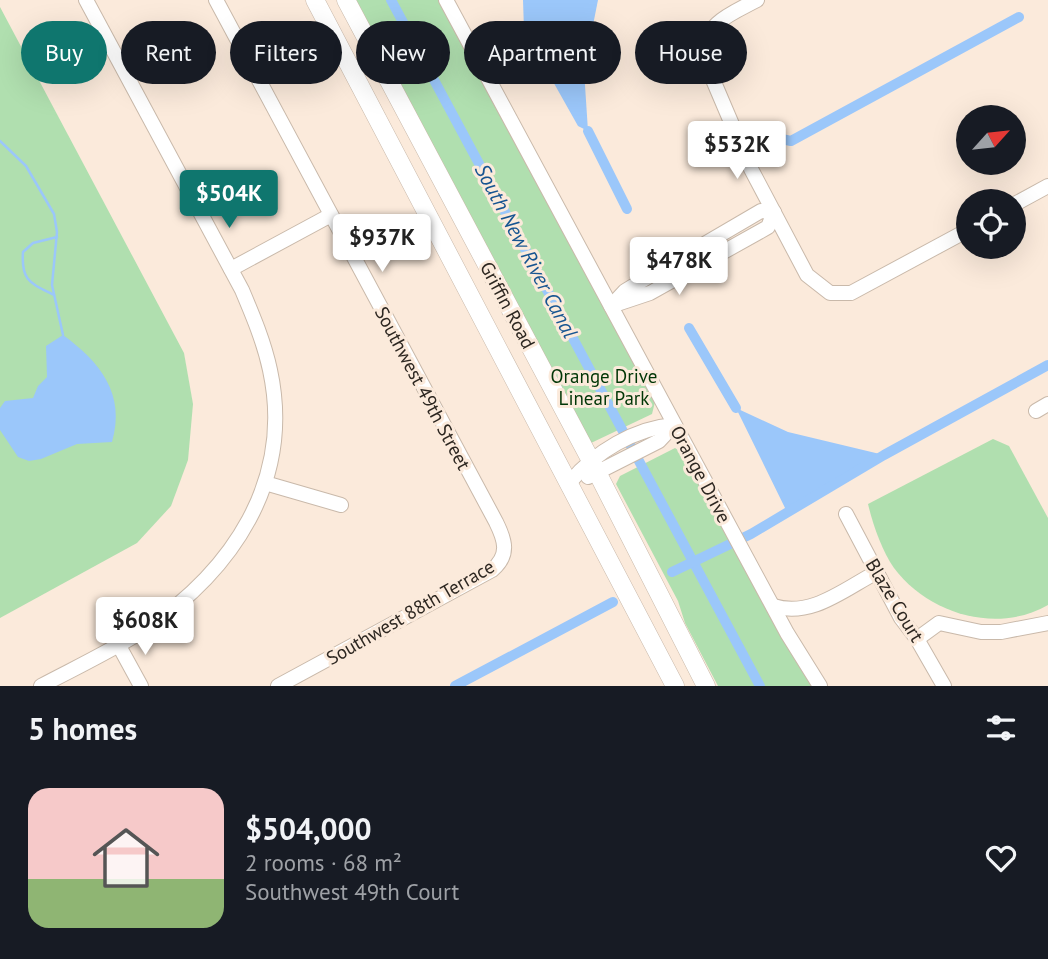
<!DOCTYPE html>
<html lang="en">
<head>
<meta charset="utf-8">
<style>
	:root { --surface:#171b24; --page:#20242c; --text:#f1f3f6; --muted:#9ea1a6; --line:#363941; --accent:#0f766e }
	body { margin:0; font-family:"PT Sans",sans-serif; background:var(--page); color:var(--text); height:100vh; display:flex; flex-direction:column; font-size:26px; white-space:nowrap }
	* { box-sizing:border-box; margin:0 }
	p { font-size:23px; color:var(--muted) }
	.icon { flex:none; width:38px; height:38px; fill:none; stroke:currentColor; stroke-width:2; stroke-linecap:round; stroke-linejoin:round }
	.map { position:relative; height:686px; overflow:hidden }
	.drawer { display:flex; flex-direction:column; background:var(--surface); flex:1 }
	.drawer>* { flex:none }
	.banner { position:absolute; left:21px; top:21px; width:1006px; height:63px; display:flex; gap:14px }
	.needle { width:46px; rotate:63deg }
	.buttons { position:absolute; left:956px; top:105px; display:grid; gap:14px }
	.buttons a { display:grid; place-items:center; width:70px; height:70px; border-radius:50%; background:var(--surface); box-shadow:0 7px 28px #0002; font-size:35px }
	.price { position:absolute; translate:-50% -60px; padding:0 16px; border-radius:7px; background:#fff; color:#222; font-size:23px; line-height:46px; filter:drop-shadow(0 2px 4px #0008) }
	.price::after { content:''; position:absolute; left:50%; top:42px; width:21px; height:16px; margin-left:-10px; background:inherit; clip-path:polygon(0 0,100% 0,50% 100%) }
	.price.selected { background:var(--accent); color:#fff }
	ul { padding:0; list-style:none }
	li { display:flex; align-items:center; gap:21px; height:175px; padding:0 28px }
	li+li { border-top:2px solid var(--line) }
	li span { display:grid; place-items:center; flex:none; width:196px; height:140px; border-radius:21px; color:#555 }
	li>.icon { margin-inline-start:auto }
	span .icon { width:84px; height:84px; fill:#fffc; stroke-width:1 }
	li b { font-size:30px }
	h2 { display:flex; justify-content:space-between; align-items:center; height:84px; padding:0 28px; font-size:30px }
	.tag { padding:0 24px; border-radius:32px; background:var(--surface); box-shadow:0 7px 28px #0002; font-size:24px; line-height:63px }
	.tag.selected { background:var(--accent); color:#fff }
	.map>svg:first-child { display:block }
	.green { fill:#b0dfaf }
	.water { fill:#9bc7fa }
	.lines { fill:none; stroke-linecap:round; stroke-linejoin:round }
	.stream { stroke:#9bc7fa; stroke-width:2.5 }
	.canal { stroke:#9bc7fa; stroke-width:10 }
	.minor-casing { stroke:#c9b9aa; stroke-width:16 }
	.major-casing { stroke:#c9b9aa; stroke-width:19 }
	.minor { stroke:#fff; stroke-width:14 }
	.major { stroke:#fff; stroke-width:18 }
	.labels { text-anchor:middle; stroke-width:6; stroke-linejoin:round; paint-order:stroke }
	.street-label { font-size:19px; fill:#2d2721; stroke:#fbeadb }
	.park-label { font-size:19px; fill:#003606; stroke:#fbeadb }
	.water-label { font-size:21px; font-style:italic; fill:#175591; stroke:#fbeadb }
</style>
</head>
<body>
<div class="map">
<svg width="1048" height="686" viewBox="0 0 1048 686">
	<rect width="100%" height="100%" fill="#fbeadb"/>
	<g class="green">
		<path d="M354,0H441L655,402L652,414L591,443Z"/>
		<path d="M0,7L184,353L193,404L188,460L171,506L137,543L0,618Z"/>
		<path d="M993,439L1009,446L1048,518V605C998,634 929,615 894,568C882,551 873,525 868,504Z"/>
		<path d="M675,448L687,456L811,686H718L685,623L678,601L616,484L620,476Z"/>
	</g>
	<g class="water">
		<path d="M523,0H598L584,70L588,131L578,126L524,30Z"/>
		<path d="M63,335C100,362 126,394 112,442L77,444L41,459L29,461L18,457L0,430V408L5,401L33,398L38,386L47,377L46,346Z"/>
		<path d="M736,408L788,432L884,455L787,512Z"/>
	</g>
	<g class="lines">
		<g class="stream">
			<path d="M0,141L26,166L54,214L57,232L52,285L63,335"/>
			<path d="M54,295C30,283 21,281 23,252L33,243L57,237"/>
		</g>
		<g class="canal">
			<path d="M391,0L760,686"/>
			<path d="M588,131L627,209"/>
			<path d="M763,135L791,141L1019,17"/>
			<path d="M689,328L736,408"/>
			<path d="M672,572L751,534L884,455L1048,365"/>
			<path d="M455,686L613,602"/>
		</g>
		<g class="minor-casing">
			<g id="minor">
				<path d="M216,0L496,522C505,540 510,555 492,570L278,686"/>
				<path d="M446,0L787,633L820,686"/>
				<path d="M757,0C731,14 706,22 702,54L751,169L807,275L830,293H851L968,230"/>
				<path d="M1013,205L1048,186"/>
				<path d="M761,211L774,212L768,227L650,293L611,306L625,291L643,280Z"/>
				<path d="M231,269L331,215"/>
				<path d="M1036,411L1048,404"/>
				<path d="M588,477L659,441L674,425"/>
				<path d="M570,482C595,452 635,428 674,425"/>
				<path d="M265,483L341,505"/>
				<path d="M846,514L901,618L917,639L944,686"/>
				<path d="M773,606C811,618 843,590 877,572"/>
				<path d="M917,639L939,623L981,632H1001L1048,623"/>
				<path d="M118,644L141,686"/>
				<path d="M41,686C75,668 111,651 144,630C232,571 294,481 270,370C264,342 253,316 242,290L86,0"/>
			</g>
		</g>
		<g class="major-casing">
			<g id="major">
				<path d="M315,0L675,686"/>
				<path d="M346,0L598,474L706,686"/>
			</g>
		</g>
		<use href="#minor" class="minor"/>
		<use href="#major" class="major"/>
	</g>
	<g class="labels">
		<g class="street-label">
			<text transform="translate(508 305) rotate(62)" y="7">Griffin Road</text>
			<text transform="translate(423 388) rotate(62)" y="7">Southwest 49th Street</text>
			<text transform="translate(701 474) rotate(62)" y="7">Orange Drive</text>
			<text transform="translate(895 600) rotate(59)" y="7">Blaze Court</text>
			<text transform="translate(410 612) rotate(-30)" y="7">Southwest 88th Terrace</text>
		</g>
		<g class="park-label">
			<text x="604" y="383">Orange Drive<tspan x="604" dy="22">Linear Park</tspan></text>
		</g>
		<g class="water-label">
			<text transform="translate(526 251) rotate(62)" y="7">South New River Canal</text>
		</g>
	</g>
</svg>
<div class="buttons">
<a><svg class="needle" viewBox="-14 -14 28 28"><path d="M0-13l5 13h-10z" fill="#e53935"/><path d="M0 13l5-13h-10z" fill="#9ea1a6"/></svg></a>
<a><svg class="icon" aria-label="locate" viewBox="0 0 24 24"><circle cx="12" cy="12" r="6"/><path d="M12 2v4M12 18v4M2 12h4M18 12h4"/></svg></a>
</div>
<b class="price" style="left:737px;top:181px">$532K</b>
<b class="price selected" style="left:229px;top:230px">$504K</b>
<b class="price" style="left:382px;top:274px">$937K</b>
<b class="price" style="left:679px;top:297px">$478K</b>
<b class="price" style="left:145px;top:657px">$608K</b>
<div class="banner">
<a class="tag selected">Buy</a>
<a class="tag">Rent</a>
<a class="tag">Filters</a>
<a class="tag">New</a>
<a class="tag">Apartment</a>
<a class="tag">House</a>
</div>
</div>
<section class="drawer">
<h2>5 homes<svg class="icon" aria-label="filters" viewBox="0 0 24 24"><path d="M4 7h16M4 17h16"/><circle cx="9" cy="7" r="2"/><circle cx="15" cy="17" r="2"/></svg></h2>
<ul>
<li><span style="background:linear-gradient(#f6c9c9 65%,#8fb573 0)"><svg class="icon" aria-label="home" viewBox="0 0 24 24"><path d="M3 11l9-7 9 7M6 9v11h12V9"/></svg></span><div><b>$504,000</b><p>2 rooms · 68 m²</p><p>Southwest 49th Court</p></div><svg class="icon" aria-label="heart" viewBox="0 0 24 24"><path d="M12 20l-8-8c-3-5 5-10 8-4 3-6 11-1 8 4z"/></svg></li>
</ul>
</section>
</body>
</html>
